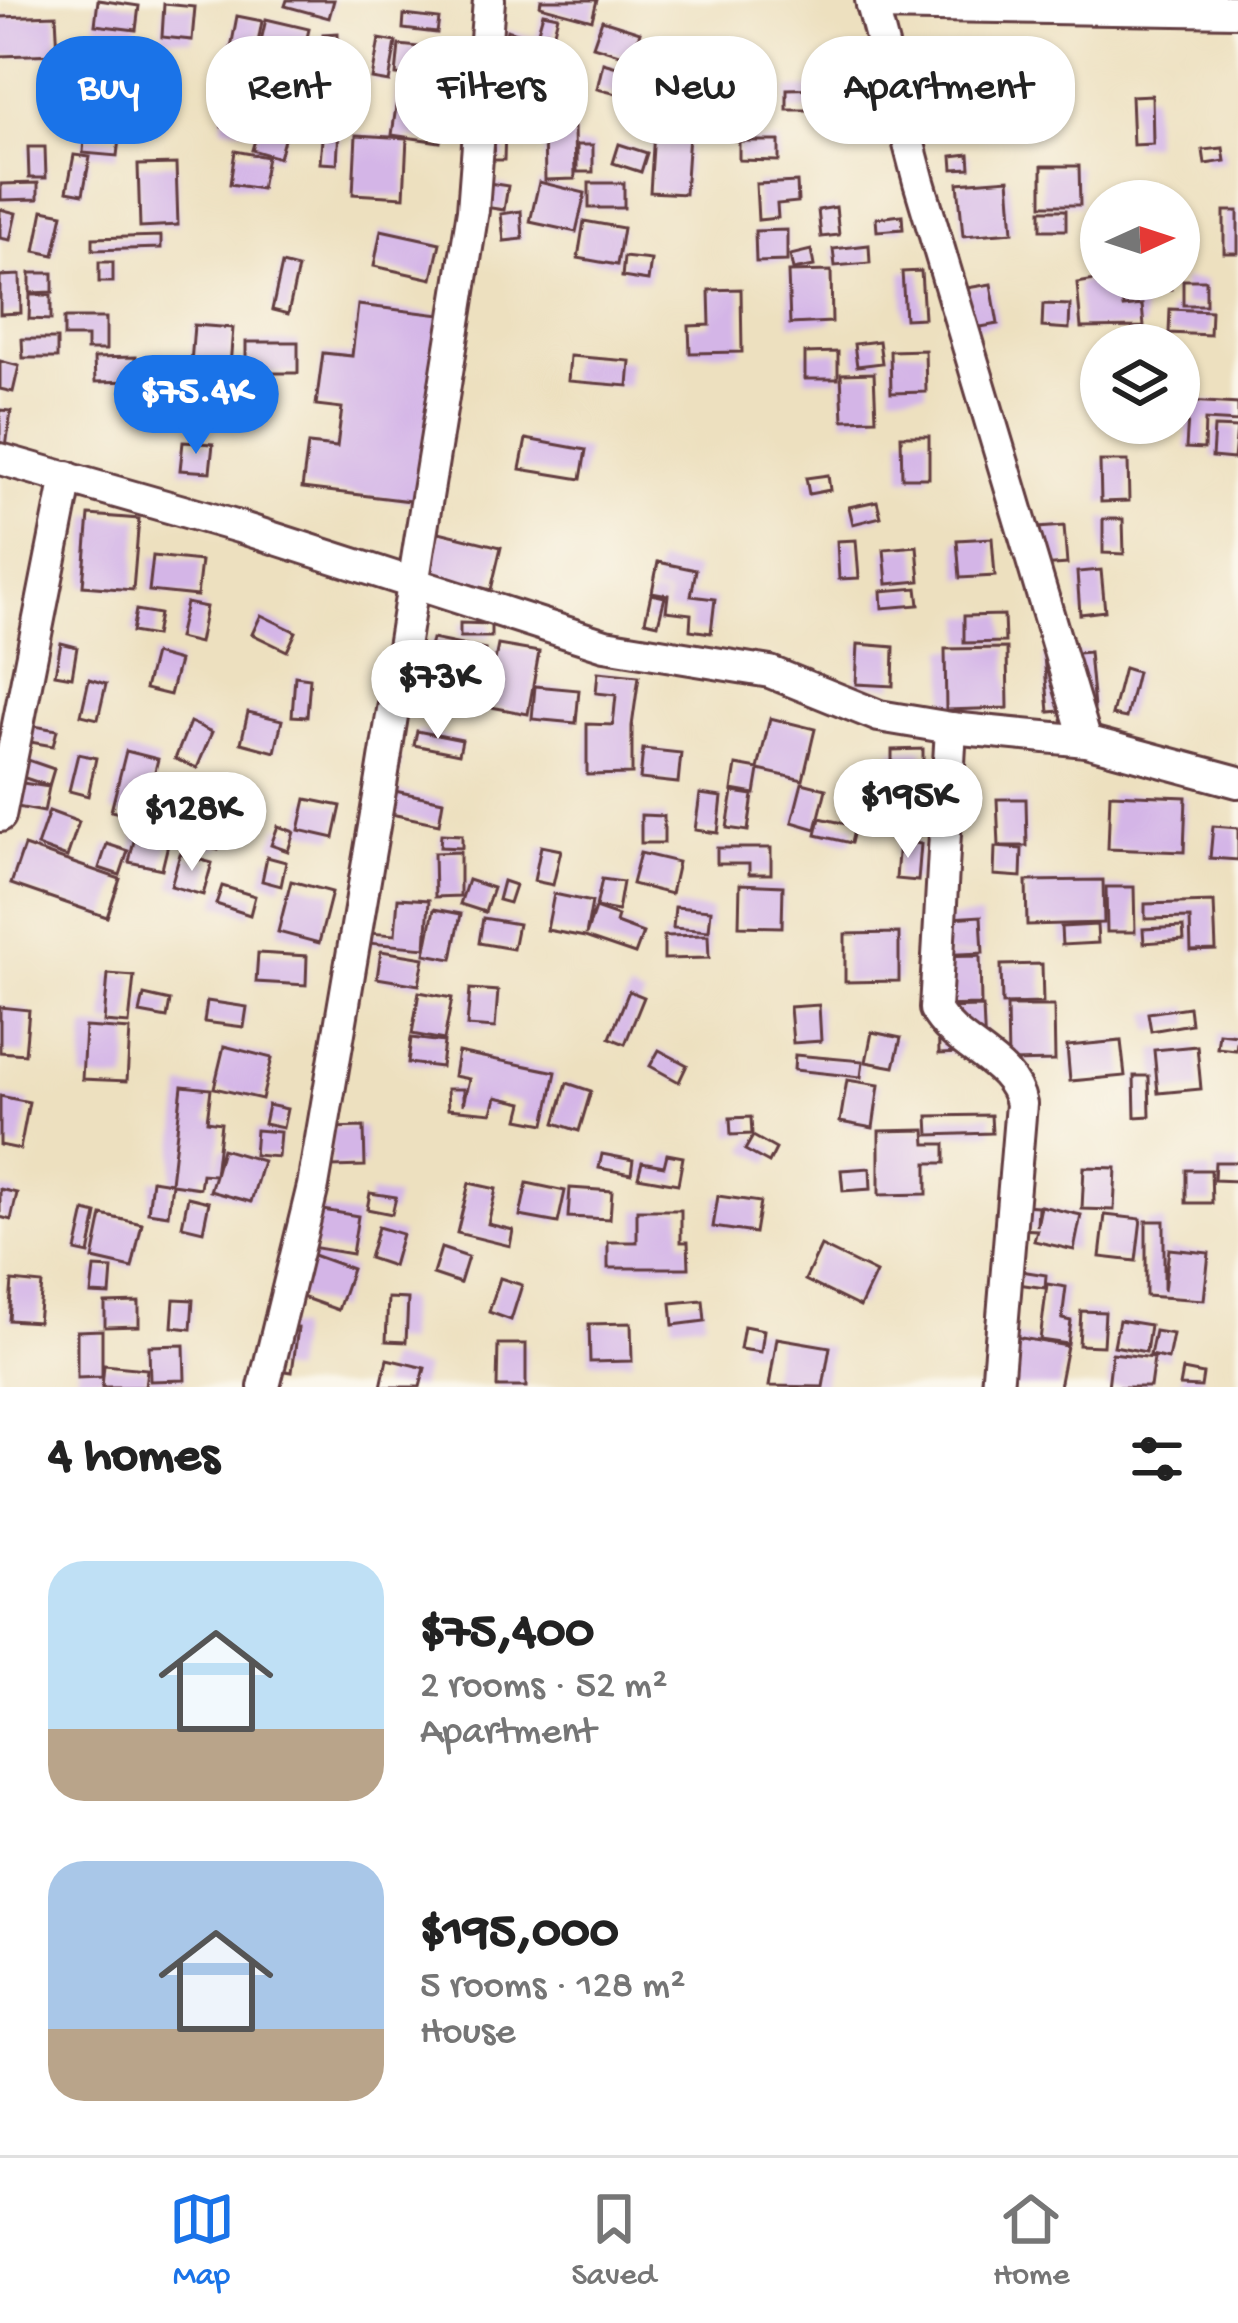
<!DOCTYPE html>
<html lang="en">
<head>
<meta charset="utf-8">
<style>
	:root { --surface:#fff; --page:#f2f2f2; --text:#222; --muted:#767676; --line:#e0e0e0; --accent:#1a73e8 }
	body { margin:0; font-family:"Gochi Hand",sans-serif; background:var(--page); color:var(--text); height:100vh; display:flex; flex-direction:column; font-size:45px; white-space:nowrap }
	* { box-sizing:border-box; margin:0 }
	p { font-size:39px; color:var(--muted) }
	.icon { flex:none; width:66px; height:66px; fill:none; stroke:currentColor; stroke-width:2; stroke-linecap:round; stroke-linejoin:round }
	.map { position:relative; height:1387px; overflow:hidden }
	.side { display:flex; flex-direction:column; background:var(--surface); flex:1 }
	.side>* { flex:none }
	.guide { position:absolute; left:36px; top:36px; width:1167px; height:108px; display:flex; gap:24px }
	.needle { width:78px; rotate:87deg }
	.fabs { position:absolute; left:1080px; top:180px; display:grid; gap:24px }
	.fabs a { display:grid; place-items:center; width:120px; height:120px; border-radius:50%; background:var(--surface); box-shadow:0 3px 9px #0004; font-size:60px }
	.price { position:absolute; translate:-50% -102px; padding:0 27px; border-radius:42px; background:#fff; color:#222; font-size:39px; line-height:78px; filter:drop-shadow(0 3px 6px #0008) }
	.price::after { content:''; position:absolute; left:50%; top:72px; width:36px; height:27px; margin-left:-18px; background:inherit; clip-path:polygon(0 0,100% 0,50% 100%) }
	.price.selected { background:var(--accent); color:#fff }
	ul { padding:0; list-style:none }
	li { display:flex; align-items:center; gap:36px; height:300px; padding:0 48px }
	li span { display:grid; place-items:center; flex:none; width:336px; height:240px; border-radius:36px; color:#555 }
	li>.icon { margin-inline-start:auto }
	span .icon { width:144px; height:144px; fill:#fffc; stroke-width:1 }
	li b { font-size:51px }
	h2 { display:flex; justify-content:space-between; align-items:center; height:144px; padding:0 48px; font-size:51px }
	.chip { padding:0 42px; border-radius:48px; background:var(--surface); box-shadow:0 3px 9px #0004; font-size:42px; line-height:108px }
	.chip.selected { background:var(--accent); color:#fff }
	.tab-bar { display:flex; justify-content:space-around; align-items:center; height:168px; border-top:3px solid var(--line); background:var(--surface); font-size:33px; color:var(--muted) }
	.tab-bar a { display:grid; justify-items:center; gap:6px }
	.tab-bar .selected { color:var(--accent) }
	.map>svg:first-child { display:block }
	.building { fill:#d4b5e7 }
	.lines { fill:none; stroke-linecap:round; stroke-linejoin:round }
	.minor-casing { stroke:#623c41; stroke-width:36 }
	.minor { stroke:#fff; stroke-width:30 }
</style>
</head>
<body>
<div class="map">
<svg width="1238" height="1387" viewBox="0 0 1238 1387">
	<rect width="100%" height="100%" fill="#fbf7ec"/>
	<filter id="ink" filterUnits="userSpaceOnUse"><feTurbulence type="fractalNoise" baseFrequency=".00833" numOctaves="2"/><feDisplacementMap in="SourceGraphic" scale="24" xChannelSelector="R" yChannelSelector="G"/><feConvolveMatrix kernelMatrix="1 2 1 2 8 2 1 2 1" color-interpolation-filters="sRGB"/></filter>
	<filter id="wash" filterUnits="userSpaceOnUse"><feTurbulence type="fractalNoise" baseFrequency=".004" numOctaves="4" result="noise"/><feDisplacementMap in="SourceGraphic" scale="48" xChannelSelector="R" yChannelSelector="G"/><feGaussianBlur stdDeviation="2.7" result="paint"/><feColorMatrix in="noise" values="0 0 0 0 0 0 0 0 0 0 0 0 0 0 0 0 0 1.4 0 .05"/><feComposite in="paint" operator="in"/></filter>
	<g filter="url(#wash)">
		<rect width="100%" height="100%" fill="#ede0bf"/>
		<g id="blocks">
			<g class="building">
				<path d="M98,0L139,6L136,30L95,25Z"/>
				<path d="M287,0H334L329,18L285,6Z"/>
				<path d="M541,0H597L592,20L540,6Z"/>
				<path d="M164,4L195,7L192,40L162,37Z"/>
				<path d="M543,13L558,16L548,55L504,44L507,30L536,38Z"/>
				<path d="M56,15L58,54L0,56V17Z"/>
				<path d="M404,15L439,19L437,33L403,29Z"/>
				<path d="M237,16L262,21L255,59L230,53Z"/>
				<path d="M266,19L309,29L292,103L249,94Z"/>
				<path d="M602,20L640,32L632,58L593,46Z"/>
				<path d="M338,33V54H324L323,34Z"/>
				<path d="M379,39L396,42L389,82L372,79Z"/>
				<path d="M399,45L419,47L416,77L396,75Z"/>
				<path d="M148,51L150,65L123,68L135,69L131,112L88,108L93,65L120,67L118,54Z"/>
				<path d="M665,53L681,59L671,85L655,78Z"/>
				<path d="M547,56L578,65L568,100L538,92Z"/>
				<path d="M603,63L638,73L632,98L597,89Z"/>
				<path d="M987,63L1004,65L1000,103L983,101Z"/>
				<path d="M937,71L941,118L909,121L905,74Z"/>
				<path d="M399,85L447,92L440,142L392,135Z"/>
				<path d="M140,86L154,89L147,120L134,117Z"/>
				<path d="M857,87L859,119L838,120L837,88Z"/>
				<path d="M828,88V110H787V89Z"/>
				<path d="M298,93L345,99L343,119L296,112Z"/>
				<path d="M1152,95L1153,144L1133,145L1131,96Z"/>
				<path d="M224,97L260,100L258,130L222,127Z"/>
				<path d="M266,103L292,110L279,158L252,150Z"/>
				<path d="M323,127L339,128L337,164L320,163Z"/>
				<path d="M544,128H574L575,179L545,180Z"/>
				<path d="M485,130H505L504,160H485Z"/>
				<path d="M654,132L689,134L685,194L650,192Z"/>
				<path d="M356,135L407,138L404,197L353,194Z"/>
				<path d="M84,137L119,139L117,156L83,153Z"/>
				<path d="M739,141H779V161L739,160Z"/>
				<path d="M619,144L647,153L641,172L613,163Z"/>
				<rect x="577" y="145" width="16" height="27"/>
				<path d="M28,147H45L46,178H29Z"/>
				<path d="M1223,148L1225,161L1205,164L1203,150Z"/>
				<path d="M235,151L267,157L261,189L230,184Z"/>
				<path d="M969,154L970,168L953,169L952,156Z"/>
				<path d="M74,155L90,157L83,194L67,191Z"/>
				<path d="M176,164L178,225L140,227L138,165Z"/>
				<path d="M1042,166H1079L1080,205H1042Z"/>
				<path d="M1009,179L1013,232L963,236L958,183Z"/>
				<path d="M476,181L508,186L504,210L472,205Z"/>
				<path d="M539,182L585,193L576,232L530,222Z"/>
				<path d="M797,182L798,202L777,204L778,218L758,220L756,184Z"/>
				<path d="M38,183V199L1,200V184Z"/>
				<rect x="589" y="183" width="35" height="25"/>
				<path d="M836,207L839,235L821,237L818,210Z"/>
				<path d="M0,209L16,213L10,240L0,238Z"/>
				<path d="M43,210L63,214L54,255L35,251Z"/>
				<rect x="1041" y="210" width="25" height="20"/>
				<path d="M521,211L523,239L504,241L501,214Z"/>
				<rect x="1224" y="211" width="14" height="42"/>
				<path d="M902,215L903,229L877,231L876,218Z"/>
				<path d="M584,221L623,228L617,265L578,258Z"/>
				<path d="M381,230L440,243L432,279L374,266Z"/>
				<path d="M787,230V261L756,262L755,231Z"/>
				<path d="M161,236V248L93,250V238Z"/>
				<path d="M869,245L870,263L835,266L833,249Z"/>
				<path d="M811,250L814,266L793,270L790,255Z"/>
				<path d="M624,257L651,260L648,281L622,277Z"/>
				<rect x="99" y="262" width="14" height="20"/>
				<path d="M282,264L298,268L288,314L272,310Z"/>
				<path d="M831,271L832,322L790,324L788,272Z"/>
				<path d="M921,271L924,318L905,319L902,272Z"/>
				<path d="M30,273H53V292L30,293Z"/>
				<path d="M20,275L21,313L0,314V276Z"/>
				<path d="M1101,279H1120L1123,307L1142,305L1144,327L1081,328L1077,283Z"/>
				<path d="M1144,279H1171V289L1144,290Z"/>
				<rect x="1183" y="280" width="23" height="25"/>
				<path d="M991,284L998,324L969,329L961,289Z"/>
				<path d="M741,289L742,352L690,353L689,326L710,325L709,290Z"/>
				<path d="M30,295H51V320L29,319Z"/>
				<path d="M1043,304L1070,305L1069,329L1042,327Z"/>
				<path d="M358,305L441,315L419,502L302,488L308,444L337,447L342,408L316,405L323,353L352,356Z"/>
				<path d="M1170,309L1211,311L1210,335L1169,333Z"/>
				<path d="M64,318H106V350H87V337H64Z"/>
				<path d="M194,325L233,328L229,379L190,376Z"/>
				<path d="M22,339H57V358H23Z"/>
				<path d="M879,341L882,363L857,366L854,344Z"/>
				<rect x="246" y="342" width="52" height="31"/>
				<path d="M925,350L926,392L891,393L890,351Z"/>
				<path d="M838,352V379H805V353Z"/>
				<path d="M570,356L630,361L628,386L568,381Z"/>
				<path d="M136,357V381L95,382L94,358Z"/>
				<path d="M0,361L19,366L13,392L0,389Z"/>
				<path d="M874,373L876,419L843,420L841,374Z"/>
				<path d="M1189,401L1238,404V422L1205,420L1204,449L1186,448Z"/>
				<path d="M0,410L11,411L6,447L0,446Z"/>
				<path d="M1214,427L1237,428L1234,459L1212,457Z"/>
				<path d="M901,436H929V478H902Z"/>
				<path d="M526,439L586,450L581,479L520,469Z"/>
				<path d="M183,442L213,444L210,472L180,470Z"/>
				<path d="M1100,461H1128L1129,501L1101,502Z"/>
				<path d="M828,475L830,490L809,494L806,478Z"/>
				<path d="M877,501L881,517L853,524L849,507Z"/>
				<path d="M89,515L139,519L133,590L83,586Z"/>
				<path d="M1103,519H1123L1124,554L1103,553Z"/>
				<path d="M1064,526L1067,564L1041,566L1038,528Z"/>
				<path d="M439,532L501,547L491,590L429,574Z"/>
				<path d="M992,538L995,576L960,578L957,540Z"/>
				<path d="M856,540L859,578L839,579L837,541Z"/>
				<path d="M917,546L920,581L887,584L884,549Z"/>
				<path d="M153,556L201,561L197,596L149,591Z"/>
				<path d="M658,562L696,570L691,596L715,599L711,633L690,630L691,614L666,611L668,595L652,592Z"/>
				<path d="M1101,570L1105,611L1080,614L1077,572Z"/>
				<path d="M917,588L919,605L882,608L881,591Z"/>
				<path d="M651,594L665,597L658,624L645,621Z"/>
				<path d="M186,603L206,607L199,643L178,638Z"/>
				<path d="M136,610L159,614L155,636L132,632Z"/>
				<path d="M261,615L296,632L287,651L252,634Z"/>
				<path d="M1004,615L1005,642L964,643V616Z"/>
				<path d="M460,623L491,624V637H460Z"/>
				<path d="M432,639L485,650L472,711L419,700Z"/>
				<path d="M61,643L77,647L72,677L55,674Z"/>
				<path d="M858,644L894,647L893,686L856,684Z"/>
				<path d="M498,645L539,652L528,714L486,706Z"/>
				<path d="M1007,648L1008,708L946,710L945,649Z"/>
				<path d="M1089,652L1094,708L1049,712L1044,656Z"/>
				<path d="M154,654L179,661L170,695L145,689Z"/>
				<path d="M1124,668L1137,672L1126,718L1112,715Z"/>
				<path d="M598,672L639,676L632,726V774L587,775V724L613,725L616,695L596,693Z"/>
				<path d="M295,676L310,678L307,717L292,716Z"/>
				<path d="M89,679L106,684L98,719L81,715Z"/>
				<path d="M535,686L579,690L576,723L532,719Z"/>
				<path d="M248,712L282,720L275,752L241,743Z"/>
				<path d="M770,718L815,729L803,780L759,770L755,794L732,790L736,765L758,769Z"/>
				<path d="M190,722L212,732L197,768L175,759Z"/>
				<path d="M22,724L57,730L53,746L19,740Z"/>
				<path d="M417,731L462,740L459,754L414,745Z"/>
				<path d="M643,749L681,753L678,783L640,779Z"/>
				<path d="M923,749V790L892,791V750Z"/>
				<path d="M126,751L158,759L143,819L111,811Z"/>
				<path d="M78,754L96,758L88,796L69,791Z"/>
				<path d="M383,756L402,759L395,791L443,801L439,824L372,810Z"/>
				<path d="M19,757L54,769L49,786L13,774Z"/>
				<path d="M16,782L49,787L44,812L12,806Z"/>
				<path d="M802,783L826,789L816,829L792,822Z"/>
				<path d="M733,792L753,795L748,831L727,828Z"/>
				<path d="M700,794L722,797L718,833L695,830Z"/>
				<path d="M1110,794L1186,797L1184,852L1108,849Z"/>
				<path d="M306,799L341,806L334,838L299,830Z"/>
				<path d="M997,799H1026L1027,846H999Z"/>
				<path d="M213,804L231,809L218,850L201,845Z"/>
				<path d="M49,811L79,822L67,857L37,846Z"/>
				<path d="M641,815L664,816V843H641Z"/>
				<path d="M820,818L855,826L851,843L816,835Z"/>
				<path d="M278,826L294,832L288,851L271,845Z"/>
				<path d="M1213,826L1238,828V860L1210,858Z"/>
				<path d="M137,828L170,836L162,869L129,862Z"/>
				<path d="M441,834L462,835V848L440,847Z"/>
				<path d="M899,841L921,844L918,881L896,879Z"/>
				<path d="M107,844L128,851L120,875L99,868Z"/>
				<path d="M24,846L120,879L107,917L11,884Z"/>
				<path d="M541,846L561,850L553,885L534,881Z"/>
				<path d="M995,847L1022,849L1021,877L994,875Z"/>
				<path d="M717,848H771V874H749V864H717Z"/>
				<path d="M460,852V896L435,897L434,853Z"/>
				<path d="M640,853L678,862L671,894L632,884Z"/>
				<path d="M180,854L212,863L203,895L171,886Z"/>
				<path d="M267,857L286,862L281,886L262,881Z"/>
				<path d="M602,879L623,882L618,911L596,907Z"/>
				<path d="M468,880L493,888L485,912L460,904Z"/>
				<path d="M1103,880L1104,923L1027,925L1026,881Z"/>
				<path d="M291,881L332,892L319,943L278,932Z"/>
				<path d="M503,881L515,885L509,903L498,900Z"/>
				<path d="M740,884L783,886L782,927L739,926Z"/>
				<path d="M222,886L255,896L250,915L216,904Z"/>
				<path d="M1106,887H1134L1135,932H1107Z"/>
				<path d="M554,894L592,902L586,935L595,908L618,916L616,923L643,933L635,954L585,937L547,930Z"/>
				<path d="M398,898L429,900L426,948L367,943L368,933L395,935Z"/>
				<path d="M1214,902L1216,950L1191,951L1190,918L1145,919V904Z"/>
				<path d="M675,907L711,910L709,931L673,928Z"/>
				<path d="M434,909L461,914L452,959L425,954Z"/>
				<path d="M981,916L983,953L936,955L934,919Z"/>
				<path d="M483,918L518,924L513,949L479,943Z"/>
				<path d="M1097,925L1098,943L1062,945L1061,927Z"/>
				<path d="M1183,927L1184,940L1144,943L1143,929Z"/>
				<path d="M899,933V981L845,982V934Z"/>
				<path d="M708,935L709,958L664,959V936Z"/>
				<path d="M381,951L424,958L419,985L377,978Z"/>
				<path d="M258,953L307,956L306,985L256,982Z"/>
				<path d="M980,956L981,1005L933,1006L932,957Z"/>
				<path d="M1042,964L1043,1003L1002,1004L1001,965Z"/>
				<path d="M108,974L134,976L129,1024L104,1022Z"/>
				<path d="M470,989L498,991L495,1028L467,1026Z"/>
				<path d="M629,991L644,997L625,1044L610,1038Z"/>
				<path d="M419,992L452,998L444,1040L412,1034Z"/>
				<path d="M144,995L170,1001L167,1018L140,1013Z"/>
				<path d="M207,1001L247,1007L244,1027L204,1022Z"/>
				<path d="M819,1005L821,1041L793,1043L790,1007Z"/>
				<path d="M1007,1006H1054L1055,1061L1008,1062Z"/>
				<path d="M0,1007L29,1010L25,1054L0,1052Z"/>
				<path d="M983,1007L985,1052L939,1054L938,1008Z"/>
				<path d="M1189,1007L1191,1024L1151,1031L1148,1013Z"/>
				<path d="M85,1027L130,1030L127,1081L82,1079Z"/>
				<path d="M872,1032L901,1038L894,1067L866,1062Z"/>
				<path d="M1219,1033L1238,1035L1236,1050L1217,1048Z"/>
				<path d="M411,1038L444,1042L441,1067L408,1063Z"/>
				<path d="M1121,1041L1125,1076L1070,1081L1067,1046Z"/>
				<path d="M224,1046L272,1058L262,1099L214,1088Z"/>
				<path d="M1197,1046L1201,1089L1158,1093L1154,1050Z"/>
				<path d="M659,1050L687,1065L679,1082L650,1066Z"/>
				<path d="M458,1052L556,1072L545,1124L519,1119L523,1103L496,1097L492,1113L448,1109L447,1089H463V1105L469,1079L454,1076Z"/>
				<path d="M795,1055L863,1061L861,1077L794,1070Z"/>
				<path d="M1134,1076H1149L1150,1116L1135,1117Z"/>
				<path d="M847,1080L879,1085L873,1128L840,1122Z"/>
				<path d="M567,1083L591,1091L579,1131L555,1123Z"/>
				<path d="M182,1086L211,1089L207,1121L221,1123L215,1175L222,1149L263,1161L251,1202L210,1191L215,1175L202,1174L200,1188L172,1184L168,1215L148,1212L152,1180L171,1183Z"/>
				<path d="M0,1096L29,1102L20,1149L0,1145Z"/>
				<path d="M268,1105L287,1109L283,1128L264,1124Z"/>
				<path d="M991,1115L992,1133L929,1135L928,1116Z"/>
				<path d="M751,1117L752,1134L731,1135L730,1118Z"/>
				<path d="M364,1127L365,1166L331,1167L330,1128Z"/>
				<path d="M256,1130L280,1132L278,1157L254,1155Z"/>
				<path d="M925,1130L926,1144H945V1163H927V1194L879,1195V1131Z"/>
				<path d="M753,1136L776,1149L769,1163L745,1150Z"/>
				<path d="M602,1154L633,1160L631,1174L599,1168Z"/>
				<path d="M667,1154L683,1157L678,1184L638,1177L642,1162L664,1166Z"/>
				<path d="M1215,1162H1238V1181L1214,1180Z"/>
				<path d="M1084,1167L1116,1168L1114,1210L1082,1209Z"/>
				<path d="M870,1168L871,1189L843,1191L841,1170Z"/>
				<path d="M1186,1170H1211L1212,1203H1186Z"/>
				<path d="M469,1183L496,1189L488,1224L513,1230L510,1246L457,1233Z"/>
				<path d="M527,1183L565,1191L558,1223L520,1216Z"/>
				<path d="M570,1188L612,1191L610,1219L568,1217Z"/>
				<path d="M0,1189L17,1193L11,1220L0,1217Z"/>
				<path d="M370,1193L396,1197L392,1214L367,1209Z"/>
				<path d="M718,1196L760,1202L755,1233L713,1227Z"/>
				<path d="M188,1197L209,1202L203,1231L182,1226Z"/>
				<path d="M1019,1205L1038,1206L1037,1226L1041,1206L1081,1215L1074,1250L1034,1241L1037,1230L1018,1229Z"/>
				<path d="M317,1209L358,1216L352,1254L311,1247Z"/>
				<path d="M637,1210H681V1242H688L689,1268H608V1242H637Z"/>
				<path d="M85,1211L97,1214L89,1254L76,1251Z"/>
				<path d="M102,1215L142,1224L132,1268L93,1259Z"/>
				<path d="M1105,1215L1141,1219L1136,1261L1100,1257Z"/>
				<path d="M1146,1221H1164V1291L1169,1249L1209,1253L1204,1300L1146,1296Z"/>
				<path d="M378,1227L402,1234L393,1266L369,1258Z"/>
				<path d="M821,1246L876,1273L860,1307L805,1280Z"/>
				<path d="M441,1248L468,1257L460,1283L433,1274Z"/>
				<path d="M305,1252L352,1269L338,1310L291,1293Z"/>
				<path d="M94,1268L112,1269L110,1295L91,1294Z"/>
				<path d="M1021,1271L1046,1275L1045,1288L1018,1284Z"/>
				<path d="M500,1278L522,1285L511,1320L489,1312Z"/>
				<path d="M12,1281L42,1284L38,1322L9,1320Z"/>
				<path d="M1047,1284L1066,1287L1062,1319L1071,1321L1068,1344L1040,1340Z"/>
				<path d="M388,1298L408,1299L406,1342L386,1341Z"/>
				<path d="M174,1299L193,1300L191,1329L172,1327Z"/>
				<path d="M703,1300L705,1321L673,1325L671,1303Z"/>
				<path d="M139,1302V1326L105,1327V1303Z"/>
				<path d="M1081,1311L1105,1312L1103,1346L1079,1345Z"/>
				<path d="M1119,1320L1150,1325L1146,1352L1114,1346Z"/>
				<path d="M631,1323L632,1361L590,1362L589,1324Z"/>
				<path d="M278,1326L298,1328L292,1372L272,1369Z"/>
				<path d="M744,1326L764,1330L761,1352L740,1349Z"/>
				<path d="M102,1330V1377L77,1378V1331Z"/>
				<path d="M1155,1331L1173,1334L1168,1359L1150,1355Z"/>
				<path d="M999,1334L1067,1346L1059,1387H990Z"/>
				<path d="M777,1338L830,1347L823,1387L769,1386Z"/>
				<path d="M498,1344H526V1387H497Z"/>
				<path d="M184,1345L185,1380L150,1381L149,1346Z"/>
				<path d="M1112,1353L1154,1358L1150,1387H1108Z"/>
				<path d="M387,1359L425,1368L420,1387H381Z"/>
				<path d="M104,1365L147,1369L145,1387H102Z"/>
				<path d="M1183,1370L1203,1374L1201,1387L1180,1386Z"/>
			</g>
		</g>
	</g>
	<g filter="url(#ink)">
		<use href="#blocks" fill-opacity="0" stroke="#623c41" stroke-width="3"/>
		<g class="lines">
			<g class="minor-casing">
				<g id="minor">
					<path d="M871,0L919,182L1086,741"/>
					<path d="M872,5L1238,11"/>
					<path d="M0,459L239,527L605,645L770,672L879,716L951,728L1086,741L1238,782"/>
					<path d="M951,728L935,1009C955,1047 1013,1060 1021,1104L997,1387"/>
					<path d="M0,816L67,477"/>
					<path d="M264,1387L313,1186L380,791L473,210L489,0"/>
				</g>
			</g>
			<use href="#minor" class="minor"/>
		</g>
	</g>
</svg>
<div class="fabs">
<a><svg class="needle" viewBox="-14 -14 28 28"><path d="M0-13l5 13h-10z" fill="#e53935"/><path d="M0 13l5-13h-10z" fill="#767676"/></svg></a>
<a><svg class="icon" aria-label="layers" viewBox="0 0 24 24"><path d="M12 4l9 5-9 5-9-5zM3 14l9 5 9-5"/></svg></a>
</div>
<b class="price selected" style="left:196px;top:457px">$75.4K</b>
<b class="price" style="left:438px;top:742px">$73K</b>
<b class="price" style="left:908px;top:861px">$195K</b>
<b class="price" style="left:192px;top:874px">$128K</b>
<div class="guide">
<a class="chip selected">Buy</a>
<a class="chip">Rent</a>
<a class="chip">Filters</a>
<a class="chip">New</a>
<a class="chip">Apartment</a>
</div>
</div>
<section class="side">
<h2>4 homes<svg class="icon" aria-label="filters" viewBox="0 0 24 24"><path d="M4 7h16M4 17h16"/><circle cx="9" cy="7" r="2"/><circle cx="15" cy="17" r="2"/></svg></h2>
<ul>
<li><span style="background:linear-gradient(#bfe0f5 70%,#b9a48a 0)"><svg class="icon" aria-label="home" viewBox="0 0 24 24"><path d="M3 11l9-7 9 7M6 9v11h12V9"/></svg></span><div><b>$75,400</b><p>2 rooms · 52 m²</p><p>Apartment</p></div></li>
<li><span style="background:linear-gradient(#a9c7e8 70%,#b9a48a 0)"><svg class="icon" aria-label="home" viewBox="0 0 24 24"><path d="M3 11l9-7 9 7M6 9v11h12V9"/></svg></span><div><b>$195,000</b><p>5 rooms · 128 m²</p><p>House</p></div></li>
</ul>
</section>
<nav class="tab-bar">
<a class="selected"><svg class="icon" aria-label="map" viewBox="0 0 24 24"><path d="M3 6l6-2 6 2 6-2v14l-6 2-6-2-6 2zM9 4v14M15 6v14"/></svg>Map</a>
<a><svg class="icon" aria-label="saved" viewBox="0 0 24 24"><path d="M7 4h10v16l-5-4-5 4z"/></svg>Saved</a>
<a><svg class="icon" aria-label="home" viewBox="0 0 24 24"><path d="M3 11l9-7 9 7M6 9v11h12V9"/></svg>Home</a>
</nav>
</body>
</html>
